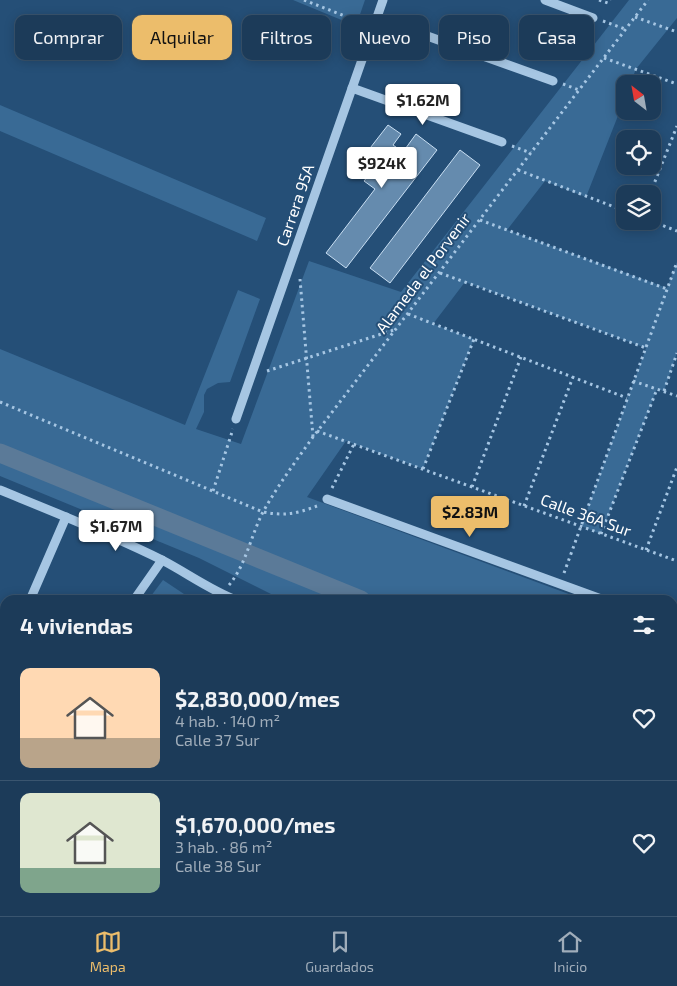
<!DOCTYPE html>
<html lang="es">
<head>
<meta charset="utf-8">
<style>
	:root { --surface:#1c3b59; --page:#294662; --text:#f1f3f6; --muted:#a0adba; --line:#3a556f; --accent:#ecbd6b }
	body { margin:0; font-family:"Exo 2",sans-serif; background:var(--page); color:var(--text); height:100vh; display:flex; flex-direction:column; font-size:19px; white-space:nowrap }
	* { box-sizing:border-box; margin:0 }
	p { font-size:16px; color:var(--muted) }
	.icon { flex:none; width:28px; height:28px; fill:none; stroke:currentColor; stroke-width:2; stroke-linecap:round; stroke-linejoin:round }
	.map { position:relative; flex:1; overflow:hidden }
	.details { position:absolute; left:0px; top:595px; width:678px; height:321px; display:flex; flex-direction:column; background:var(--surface); border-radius:15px 15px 0 0; box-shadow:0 2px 12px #0003,0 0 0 1px var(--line) }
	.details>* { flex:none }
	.guide { position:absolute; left:15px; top:15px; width:648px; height:45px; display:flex; gap:10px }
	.needle { width:32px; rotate:329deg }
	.tools { position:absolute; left:616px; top:75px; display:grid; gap:10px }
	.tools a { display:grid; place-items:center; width:45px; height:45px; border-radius:10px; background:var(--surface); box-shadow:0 2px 12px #0003,0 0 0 1px var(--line); font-size:25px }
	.price { position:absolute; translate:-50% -42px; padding:0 11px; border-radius:5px; background:#fff; color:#222; font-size:16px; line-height:32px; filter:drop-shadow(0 1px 2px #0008) }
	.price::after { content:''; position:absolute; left:50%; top:30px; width:15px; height:11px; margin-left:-8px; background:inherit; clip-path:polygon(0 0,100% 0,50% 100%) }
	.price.active { background:var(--accent); color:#111 }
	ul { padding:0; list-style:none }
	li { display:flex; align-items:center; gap:15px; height:125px; padding:0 20px }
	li+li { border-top:1px solid var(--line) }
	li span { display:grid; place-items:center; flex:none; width:140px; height:100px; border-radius:10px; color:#555 }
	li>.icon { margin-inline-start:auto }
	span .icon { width:60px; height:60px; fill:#fffc; stroke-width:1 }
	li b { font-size:21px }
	h2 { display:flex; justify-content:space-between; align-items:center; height:60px; padding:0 20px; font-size:21px }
	.tag { padding:0 18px; border-radius:10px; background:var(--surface); box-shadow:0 2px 12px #0003,0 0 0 1px var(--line); font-size:18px; line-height:45px }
	.tag.active { background:var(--accent); color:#111 }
	.dock { display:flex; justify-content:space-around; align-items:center; height:70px; border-top:1px solid var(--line); background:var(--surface); font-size:14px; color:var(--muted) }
	.dock a { display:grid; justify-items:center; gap:2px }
	.dock .active { color:var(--accent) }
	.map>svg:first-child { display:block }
	.green { fill:#396a95 }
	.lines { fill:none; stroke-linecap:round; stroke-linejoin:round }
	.canal { stroke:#5b7a98; stroke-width:19 }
	.building { fill:#658bae; stroke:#c9dff3 }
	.path { stroke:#a6c6e3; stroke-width:3; stroke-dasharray:2.5 4; stroke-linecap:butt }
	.minor { stroke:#a6c6e3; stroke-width:9 }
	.labels { text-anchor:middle; stroke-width:4; stroke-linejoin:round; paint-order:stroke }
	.street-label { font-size:16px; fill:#fff; stroke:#254f77 }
</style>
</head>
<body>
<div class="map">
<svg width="677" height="916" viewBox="0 0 677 916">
	<rect width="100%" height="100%" fill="#254f77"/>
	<g class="green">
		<path d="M293,0H365L356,26Z"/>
		<path d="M629,0H677V18L636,69L630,84H625V98L586,197L545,181L507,230L667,288L677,262V353L664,391L657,389L601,534L581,526L646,348L465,282L433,324L474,339L423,469L346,441L307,497L585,600H283L199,558L0,476V349L185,425L238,290L260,299L230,382L218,383L207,389L204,395V412L196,429L241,444L309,261L401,292Z"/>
		<path d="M0,105L266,218L257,241L0,131Z"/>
		<path d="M163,580L193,600H148Z"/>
		<path d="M672,633L677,634V758L672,756Z"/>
		<path d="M5,794V874L0,881V802Z"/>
	</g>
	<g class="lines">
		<g class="canal">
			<path d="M0,453L361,600"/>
			<path d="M672,729L677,731"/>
		</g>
	</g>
	<g class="building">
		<path d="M388,125L401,134L393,145L403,152L416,134L437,150L346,268L326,253L375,189L364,181L372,171L360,161Z"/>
		<path d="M460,150L480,165L390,283L370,268Z"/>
		<path d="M191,911H226L223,916H188Z"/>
		<path d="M271,911H319L327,915L268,916Z"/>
		<path d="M422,911H472L470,916H420Z"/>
	</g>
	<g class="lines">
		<g class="path">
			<path d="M304,0L360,22"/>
			<path d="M599,0L608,3L610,0"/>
			<path d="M635,17L677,32"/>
			<path d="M603,21L625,29"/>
			<path d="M604,58L677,84"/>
			<path d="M563,84L579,90"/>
			<path d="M512,146L531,153"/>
			<path d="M518,170L625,211"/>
			<path d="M650,194L677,126"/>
			<path d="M480,220L667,289"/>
			<path d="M651,221L677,231"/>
			<path d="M440,273L646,348"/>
			<path d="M300,279L313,437"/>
			<path d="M408,314L627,398"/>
			<path d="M267,371L397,329"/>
			<path d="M633,381L677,396"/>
			<path d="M664,391L677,353"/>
			<path d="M0,402L263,512C285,516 296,514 317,506"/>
			<path d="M317,431L677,561"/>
			<path d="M423,469L474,339"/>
			<path d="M472,487L521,357"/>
			<path d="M332,488L354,444"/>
			<path d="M213,491L233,429"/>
			<path d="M524,506L573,377"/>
			<path d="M601,534L657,389"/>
			<path d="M646,550L677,467"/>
			<path d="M564,573L677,262"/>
			<path d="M229,585C246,565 251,535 263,512C278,485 296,461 313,437L648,0"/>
			<path d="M672,696L677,683"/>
			<path d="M0,832L5,825"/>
		</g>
		<g class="minor">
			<path d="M545,0L593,18"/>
			<path d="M377,18L553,81"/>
			<path d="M352,88L502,142"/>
			<path d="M236,419L383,0"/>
			<path d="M0,490C54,512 110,534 162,560C187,573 210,590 236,600"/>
			<path d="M327,499L604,600"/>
			<path d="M30,600L66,517"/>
			<path d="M134,600L162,560"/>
			<path d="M672,625L677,627"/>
			<path d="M0,670L5,659"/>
			<path d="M0,725L5,727"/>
			<path d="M672,774L677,775"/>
			<path d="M0,784L5,777"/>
			<path d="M672,902L677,891"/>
			<path d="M357,911L368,916"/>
			<path d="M258,916L261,911"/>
			<path d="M480,916L482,911"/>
			<path d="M573,916L575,911"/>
			<path d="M667,916L669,911"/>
		</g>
	</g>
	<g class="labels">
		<g class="street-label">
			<text transform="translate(295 205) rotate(-71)" y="6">Carrera 95A</text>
			<text transform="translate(423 273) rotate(-53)" y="6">Alameda el Porvenir</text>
			<text transform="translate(586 515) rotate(20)" y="6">Calle 36A Sur</text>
		</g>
	</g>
</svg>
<div class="tools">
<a><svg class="needle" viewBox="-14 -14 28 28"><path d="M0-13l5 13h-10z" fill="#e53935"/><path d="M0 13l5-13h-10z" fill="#a0adba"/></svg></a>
<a><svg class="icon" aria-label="locate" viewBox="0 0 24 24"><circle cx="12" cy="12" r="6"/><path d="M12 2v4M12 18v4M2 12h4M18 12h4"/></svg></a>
<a><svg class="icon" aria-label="layers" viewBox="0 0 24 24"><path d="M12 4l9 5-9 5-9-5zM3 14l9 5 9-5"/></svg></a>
</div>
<b class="price" style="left:423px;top:126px">$1.62M</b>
<b class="price" style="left:382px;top:189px">$924K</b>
<b class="price active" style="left:470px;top:538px">$2.83M</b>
<b class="price" style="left:116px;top:552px">$1.67M</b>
<div class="guide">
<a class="tag">Comprar</a>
<a class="tag active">Alquilar</a>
<a class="tag">Filtros</a>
<a class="tag">Nuevo</a>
<a class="tag">Piso</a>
<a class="tag">Casa</a>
</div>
<section class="details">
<h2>4 viviendas<svg class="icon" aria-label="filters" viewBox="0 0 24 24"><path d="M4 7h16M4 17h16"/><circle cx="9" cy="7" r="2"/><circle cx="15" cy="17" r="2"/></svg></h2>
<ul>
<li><span style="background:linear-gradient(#ffd9b3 70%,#b9a48a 0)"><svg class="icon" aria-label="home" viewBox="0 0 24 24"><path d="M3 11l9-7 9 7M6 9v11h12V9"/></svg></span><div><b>$2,830,000/mes</b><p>4 hab. · 140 m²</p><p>Calle 37 Sur</p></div><svg class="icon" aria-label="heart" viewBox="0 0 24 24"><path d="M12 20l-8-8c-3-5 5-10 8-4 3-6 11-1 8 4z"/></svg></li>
<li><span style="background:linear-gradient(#dfe7d0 75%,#7fa58c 0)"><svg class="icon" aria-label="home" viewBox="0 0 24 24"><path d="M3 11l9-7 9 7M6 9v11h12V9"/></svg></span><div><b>$1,670,000/mes</b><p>3 hab. · 86 m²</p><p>Calle 38 Sur</p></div><svg class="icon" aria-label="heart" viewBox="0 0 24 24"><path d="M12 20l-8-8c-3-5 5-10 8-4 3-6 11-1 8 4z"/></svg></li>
</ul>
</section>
</div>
<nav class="dock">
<a class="active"><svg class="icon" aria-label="map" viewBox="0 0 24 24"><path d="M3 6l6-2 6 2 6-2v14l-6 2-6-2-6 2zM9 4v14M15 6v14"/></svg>Mapa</a>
<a><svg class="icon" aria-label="saved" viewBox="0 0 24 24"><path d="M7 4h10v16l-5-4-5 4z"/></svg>Guardados</a>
<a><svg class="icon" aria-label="home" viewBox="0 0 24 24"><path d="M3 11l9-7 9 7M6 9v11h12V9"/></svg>Inicio</a>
</nav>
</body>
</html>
